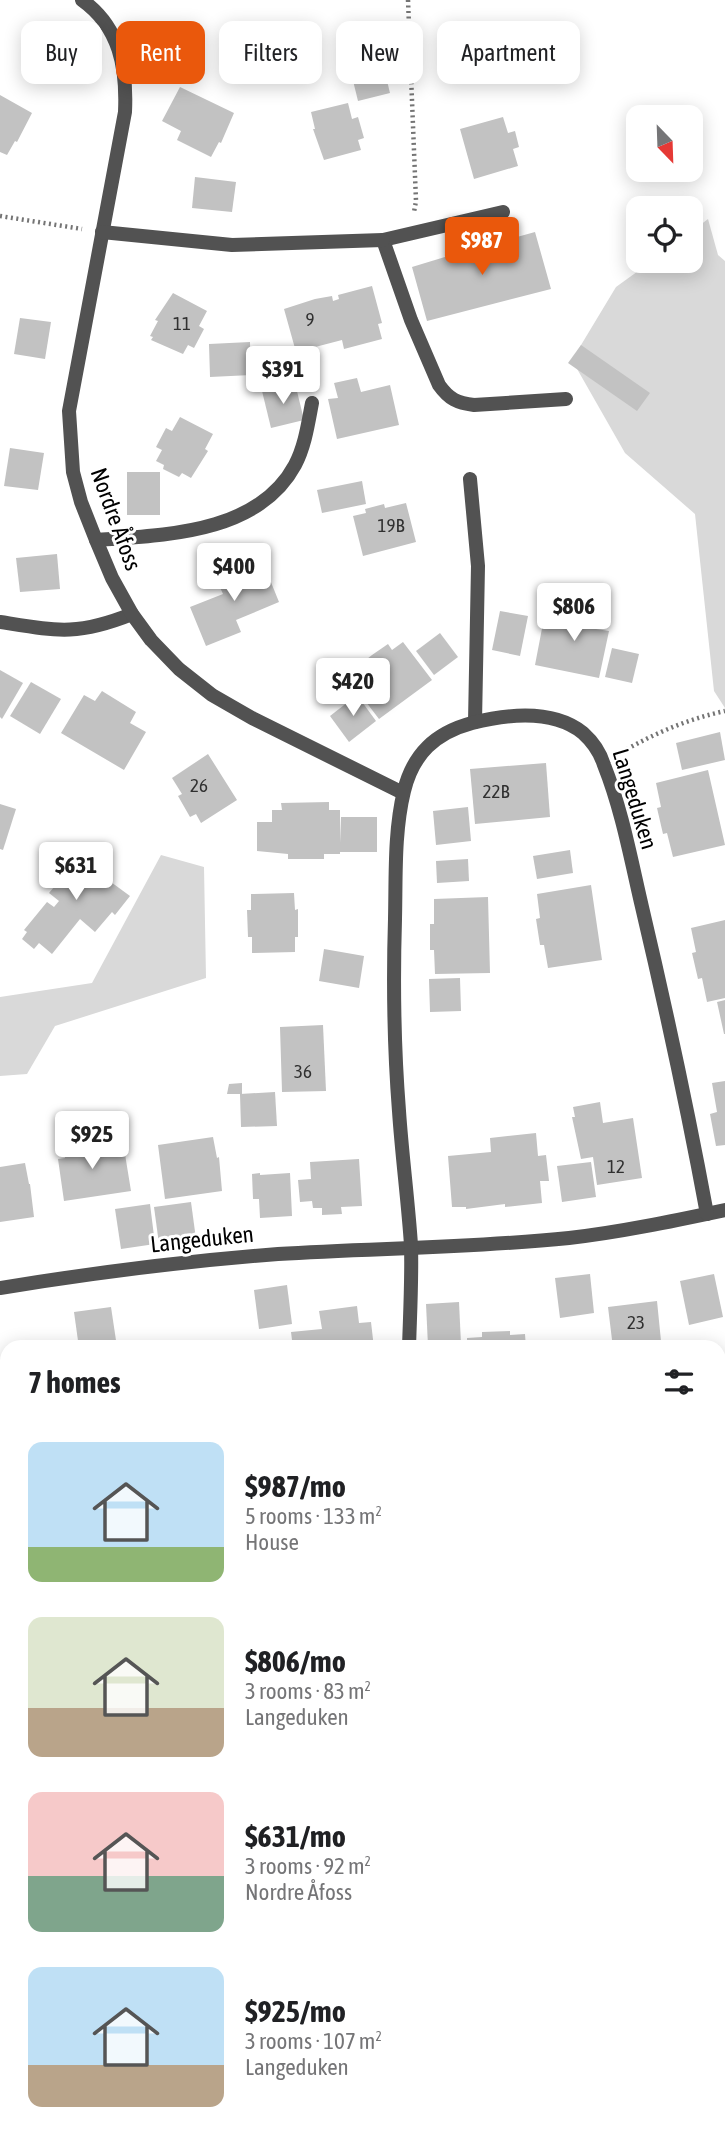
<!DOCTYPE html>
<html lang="en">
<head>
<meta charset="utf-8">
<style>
	:root { --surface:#fff; --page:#f6f6f6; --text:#202124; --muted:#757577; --accent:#ea580c }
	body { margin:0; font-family:"Asap Condensed",sans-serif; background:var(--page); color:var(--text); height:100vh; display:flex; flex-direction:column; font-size:26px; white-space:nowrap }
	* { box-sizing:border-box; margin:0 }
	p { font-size:23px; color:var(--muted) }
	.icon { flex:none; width:38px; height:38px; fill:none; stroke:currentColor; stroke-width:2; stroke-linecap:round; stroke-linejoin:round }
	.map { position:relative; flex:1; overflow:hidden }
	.panel { position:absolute; left:0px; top:1340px; width:726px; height:800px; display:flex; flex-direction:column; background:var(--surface); border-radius:21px 21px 0 0; box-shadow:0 4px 18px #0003 }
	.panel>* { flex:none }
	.banner { position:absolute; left:21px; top:21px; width:684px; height:63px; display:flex; gap:14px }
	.needle { width:46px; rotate:157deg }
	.buttons { position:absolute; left:626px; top:105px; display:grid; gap:14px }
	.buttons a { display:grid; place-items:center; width:77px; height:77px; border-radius:14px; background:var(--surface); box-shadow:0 4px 18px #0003; font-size:35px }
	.price { position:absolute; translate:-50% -60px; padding:0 16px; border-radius:7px; background:#fff; color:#222; font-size:23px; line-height:46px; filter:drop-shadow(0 2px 4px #0008) }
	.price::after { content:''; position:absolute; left:50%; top:42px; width:21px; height:16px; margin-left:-10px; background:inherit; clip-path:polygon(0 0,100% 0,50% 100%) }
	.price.active { background:var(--accent); color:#fff }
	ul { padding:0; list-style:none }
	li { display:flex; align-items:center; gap:21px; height:175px; padding:0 28px }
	li span { display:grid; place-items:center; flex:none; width:196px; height:140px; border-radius:14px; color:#555 }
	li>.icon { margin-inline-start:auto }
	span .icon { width:84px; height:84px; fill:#fffc; stroke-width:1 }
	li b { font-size:30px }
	h2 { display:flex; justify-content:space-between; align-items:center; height:84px; padding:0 28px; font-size:30px }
	.pill { padding:0 24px; border-radius:14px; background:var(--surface); box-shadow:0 4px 18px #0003; font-size:24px; line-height:63px }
	.pill.active { background:var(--accent); color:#fff }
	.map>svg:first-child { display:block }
	.green { fill:#d9d9d9 }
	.building { fill:#c2c2c2 }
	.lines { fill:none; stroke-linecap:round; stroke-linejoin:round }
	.path { stroke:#747474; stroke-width:4.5; stroke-dasharray:2 3.5; stroke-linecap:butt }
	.service { stroke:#525252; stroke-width:14 }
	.minor { stroke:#525252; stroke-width:14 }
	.labels { text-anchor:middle; stroke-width:6; stroke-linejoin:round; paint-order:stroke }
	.number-label { font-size:19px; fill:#303030 }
	.street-label { font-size:23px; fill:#000; stroke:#fff }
</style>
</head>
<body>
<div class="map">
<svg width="725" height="2139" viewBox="0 0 725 2139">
	<rect width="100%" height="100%" fill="#fff"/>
	<g class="green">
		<path d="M708,219L718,255L725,261V708L714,691L695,514L625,453L572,360L616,287L652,261H691V232Z"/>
		<path d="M161,855L204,867L206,978L55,1026L27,1074L0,1076V997L92,983Z"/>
		<path d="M0,1455L7,1456V2133H719V1490L725,1488V2139H0Z"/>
	</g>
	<g class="building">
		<path d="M379,48L390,93L358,101L347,56Z"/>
		<path d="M180,87L234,113L221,143L219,142L211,157L177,140L181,131L162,121Z"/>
		<path d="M0,95L32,113L17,142L15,141L7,155L0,152Z"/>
		<path d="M348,103L352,119L358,117L364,138L358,140L361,150L324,160L313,129H315L311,112Z"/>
		<path d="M503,117L508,133L515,131L519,147L513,149L518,166L474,179L460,129Z"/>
		<path d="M195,177L236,182L232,212L192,208Z"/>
		<path d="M535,232L551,289L427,321L412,267L458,253L457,249L472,245L473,249Z"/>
		<path d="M372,286L382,323L378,324L382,339L344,349L342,340L296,352L284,309L315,299L332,296L333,301L339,299L338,295Z"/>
		<path d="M173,293L207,311L199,326L204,329L194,348L188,345L183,354L151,340L153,337L150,336L158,321L155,320Z"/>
		<path d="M20,318L51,322L45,359L14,354Z"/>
		<path d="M250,342L251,375L210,377L209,344Z"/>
		<path d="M581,345L650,393L637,411L568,363Z"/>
		<path d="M357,378L361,392L390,385L399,425L337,439L328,399L338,398L334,383Z"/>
		<path d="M295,383L304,420L271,428L262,391Z"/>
		<path d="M180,417L213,434L205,449L208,451L191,478L182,473L179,477L163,469L164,465L156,461L162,450L156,447L166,428L172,431Z"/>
		<path d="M10,448L44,453L38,490L4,486Z"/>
		<rect x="127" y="472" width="33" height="43"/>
		<path d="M362,481L366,504L322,513L317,490Z"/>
		<path d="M406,503L416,542L363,556L353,516L366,513L365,509L384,504L385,508Z"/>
		<path d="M57,554L60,589L20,592L16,558Z"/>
		<path d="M247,562L250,571L264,565L279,602L236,620L241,632L206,646L190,607L223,594L218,583L226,580L223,572Z"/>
		<path d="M582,601L598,605L596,629L609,631L599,678L535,665L544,618L558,621L559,614L578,617Z"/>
		<path d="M500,611L528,616L520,656L492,650Z"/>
		<path d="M440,633L458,657L434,675L416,651Z"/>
		<path d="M403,642L432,680L379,719L350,681L361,673L357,667L372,655L388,644L392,650Z"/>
		<path d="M612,648L639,654L632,683L605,677Z"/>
		<path d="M0,670L23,683L2,719L0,717Z"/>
		<path d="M31,682L61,699L40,734L10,716Z"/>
		<path d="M102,691L136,712L130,723L146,732L124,770L61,733L84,695L95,701Z"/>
		<path d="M357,695L376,721L349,742L330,716Z"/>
		<path d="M720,732L725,760L682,770L676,743Z"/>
		<path d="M208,754L237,800L201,823L196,814L190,817L178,796L182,794L172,778Z"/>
		<path d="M546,763L550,817L475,824L470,769Z"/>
		<path d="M708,770L725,845L673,857L667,833L663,834L657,808L661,807L656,783Z"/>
		<path d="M329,802V810H340V843L341,817H377V852H340V854H324V859H288V854L257,851V822H272V810H282L281,803Z"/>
		<path d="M0,804L16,809L3,850L0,849Z"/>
		<path d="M468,807L471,841L436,845L433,811Z"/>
		<path d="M82,844L107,865L100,874L130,896L115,915L112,912L95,932L80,919L52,954L39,943L34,949L22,939L27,932L24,930L47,902L54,907L59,901L49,893L65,874L60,870Z"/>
		<path d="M570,850L573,873L537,879L533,856Z"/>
		<path d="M468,859L469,881L437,883L436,861Z"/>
		<path d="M591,885L602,960L548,968L544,945H540L536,919L540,918L537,894Z"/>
		<path d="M294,893L295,910L298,909V937H295V952L252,953V937H248L247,910H251V894Z"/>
		<path d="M488,897L490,973L435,974L434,950H430V924H434V899Z"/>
		<path d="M725,920V998L707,1002L702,978L698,979L692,953L696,952L691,928Z"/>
		<path d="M324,949L364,956L359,988L319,981Z"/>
		<path d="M460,978L461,1011L430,1012L429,979Z"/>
		<path d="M725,1000V1034H724L717,1002Z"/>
		<path d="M323,1025L326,1091L282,1092L280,1027Z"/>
		<path d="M725,1081V1145L716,1146L710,1114L717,1112L712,1083Z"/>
		<path d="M242,1083V1094H227L229,1084Z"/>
		<path d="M275,1092L277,1126L241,1127L240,1094Z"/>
		<path d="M600,1102L603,1123L633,1118L642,1178L597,1185L593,1157L581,1159L572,1117H575L573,1107Z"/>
		<path d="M536,1133L538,1156L546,1155L549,1181H540L542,1203L505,1207V1204L466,1209V1207H452L448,1156L491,1152L490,1138Z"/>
		<path d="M213,1137L217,1158L219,1157L222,1191L165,1199L158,1145Z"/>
		<path d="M94,1138L96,1153L124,1148L131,1191L64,1201L58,1159L65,1158L63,1143Z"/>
		<path d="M359,1159L362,1206L341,1207L342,1214L322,1215V1208H313L312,1201L300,1202L298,1180L311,1179L310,1162Z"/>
		<path d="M591,1162L596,1197L562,1202L557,1166Z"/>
		<path d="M25,1163L29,1184H30L34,1217L0,1222V1167Z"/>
		<path d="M260,1173V1175L290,1173L292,1216L260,1218L259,1199H253L252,1174Z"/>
		<path d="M191,1202L196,1239L159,1244L154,1207Z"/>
		<path d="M150,1204L155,1244L121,1249L115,1209Z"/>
		<path d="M590,1274L594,1313L560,1318L555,1278Z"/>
		<path d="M714,1274L723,1317L689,1325L680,1281Z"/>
		<path d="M287,1285L292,1324L259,1329L254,1290Z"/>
		<path d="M657,1301L661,1341L647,1343L648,1347L627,1348V1345L613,1348L608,1307Z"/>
		<path d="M459,1302L461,1344L428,1346L426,1304Z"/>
		<path d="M357,1306L359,1323L371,1322L374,1348H293L291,1332L322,1329L319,1311Z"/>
		<path d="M111,1307L117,1347L79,1348L74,1312Z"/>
		<path d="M510,1331V1335L525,1334L526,1348H467V1338L482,1337V1332Z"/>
		<path d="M725,1382V1432H719V1383Z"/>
	</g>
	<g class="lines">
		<g class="path">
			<path d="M408,0L416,201L414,212"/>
			<path d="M0,216L82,229"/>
			<path d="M622,752C655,733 688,719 725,711"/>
		</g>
		<g class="service">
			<path d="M503,212L383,240L411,320L439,385C449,399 457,403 474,405L566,399"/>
			<path d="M470,479L478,566L475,722"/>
			<path d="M96,540C164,535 258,534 295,465C305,446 308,424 312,403"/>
			<path d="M0,622C57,631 77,636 132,614"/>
			<path d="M0,1658L7,1659"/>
		</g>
		<g class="minor">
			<path d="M82,0C120,27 127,68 125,112L69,411L73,472L81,502L96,540L112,578L132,614L151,640L179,669L212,695L252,718L403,793"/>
			<path d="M102,232L232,245L383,240"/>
			<path d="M0,1288C92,1273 185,1261 278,1254C375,1248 472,1248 569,1238C621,1232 673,1221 725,1210"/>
			<path d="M409,1348C410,1314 412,1279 411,1245C408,1200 402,1156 399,1111C394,1047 393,983 395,919C396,877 394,832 404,791C413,754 435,733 472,723C508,714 553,709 583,733C593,742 600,752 604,765C622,810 631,860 642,907C666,1009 688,1111 707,1214"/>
			<path d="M719,1666L725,1665"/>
			<path d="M719,1961L725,1963"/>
		</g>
	</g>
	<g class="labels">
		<g class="number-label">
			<text x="310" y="326">9</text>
			<text x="182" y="330">11</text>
			<text x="391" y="532">19B</text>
			<text x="199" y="792">26</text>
			<text x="496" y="798">22B</text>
			<text x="303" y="1078">36</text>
			<text x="616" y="1173">12</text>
			<text x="636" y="1329">23</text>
		</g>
		<g class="street-label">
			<text transform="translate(116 519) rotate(70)" y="8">Nordre Åfoss</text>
			<text transform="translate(635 799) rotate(73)" y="8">Langeduken</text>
			<text transform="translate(202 1239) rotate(-6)" y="8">Langeduken</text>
		</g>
	</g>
</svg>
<div class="buttons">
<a><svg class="needle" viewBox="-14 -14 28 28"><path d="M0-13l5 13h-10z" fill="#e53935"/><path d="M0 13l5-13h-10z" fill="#757577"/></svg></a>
<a><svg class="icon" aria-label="locate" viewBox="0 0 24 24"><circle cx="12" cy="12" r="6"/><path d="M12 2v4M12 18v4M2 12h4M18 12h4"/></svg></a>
</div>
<b class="price active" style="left:482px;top:277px">$987</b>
<b class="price" style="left:283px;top:406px">$391</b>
<b class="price" style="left:234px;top:603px">$400</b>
<b class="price" style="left:574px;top:643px">$806</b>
<b class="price" style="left:353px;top:718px">$420</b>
<b class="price" style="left:76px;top:902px">$631</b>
<b class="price" style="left:92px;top:1171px">$925</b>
<div class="banner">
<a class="pill">Buy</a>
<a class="pill active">Rent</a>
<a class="pill">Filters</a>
<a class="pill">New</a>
<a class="pill">Apartment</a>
</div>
<section class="panel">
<h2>7 homes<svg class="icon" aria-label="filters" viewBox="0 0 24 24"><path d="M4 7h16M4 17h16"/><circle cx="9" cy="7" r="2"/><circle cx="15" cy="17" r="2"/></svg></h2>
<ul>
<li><span style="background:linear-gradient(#bfe0f5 75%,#8fb573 0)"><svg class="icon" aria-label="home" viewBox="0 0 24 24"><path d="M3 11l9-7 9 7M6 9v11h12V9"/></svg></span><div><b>$987/mo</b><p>5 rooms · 133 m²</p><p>House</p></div></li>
<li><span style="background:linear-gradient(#dfe7d0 65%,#b9a48a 0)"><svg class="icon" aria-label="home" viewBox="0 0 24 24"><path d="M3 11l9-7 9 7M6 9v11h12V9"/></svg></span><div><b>$806/mo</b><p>3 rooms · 83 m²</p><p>Langeduken</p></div></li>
<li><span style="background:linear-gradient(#f6c9c9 60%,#7fa58c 0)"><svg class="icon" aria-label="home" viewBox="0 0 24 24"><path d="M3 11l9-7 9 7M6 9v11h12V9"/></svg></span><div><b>$631/mo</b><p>3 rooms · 92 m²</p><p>Nordre Åfoss</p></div></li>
<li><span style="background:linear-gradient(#bfe0f5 70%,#b9a48a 0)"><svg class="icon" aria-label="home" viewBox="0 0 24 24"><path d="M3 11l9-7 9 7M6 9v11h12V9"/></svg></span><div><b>$925/mo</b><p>3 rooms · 107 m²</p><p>Langeduken</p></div></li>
</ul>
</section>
</div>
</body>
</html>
